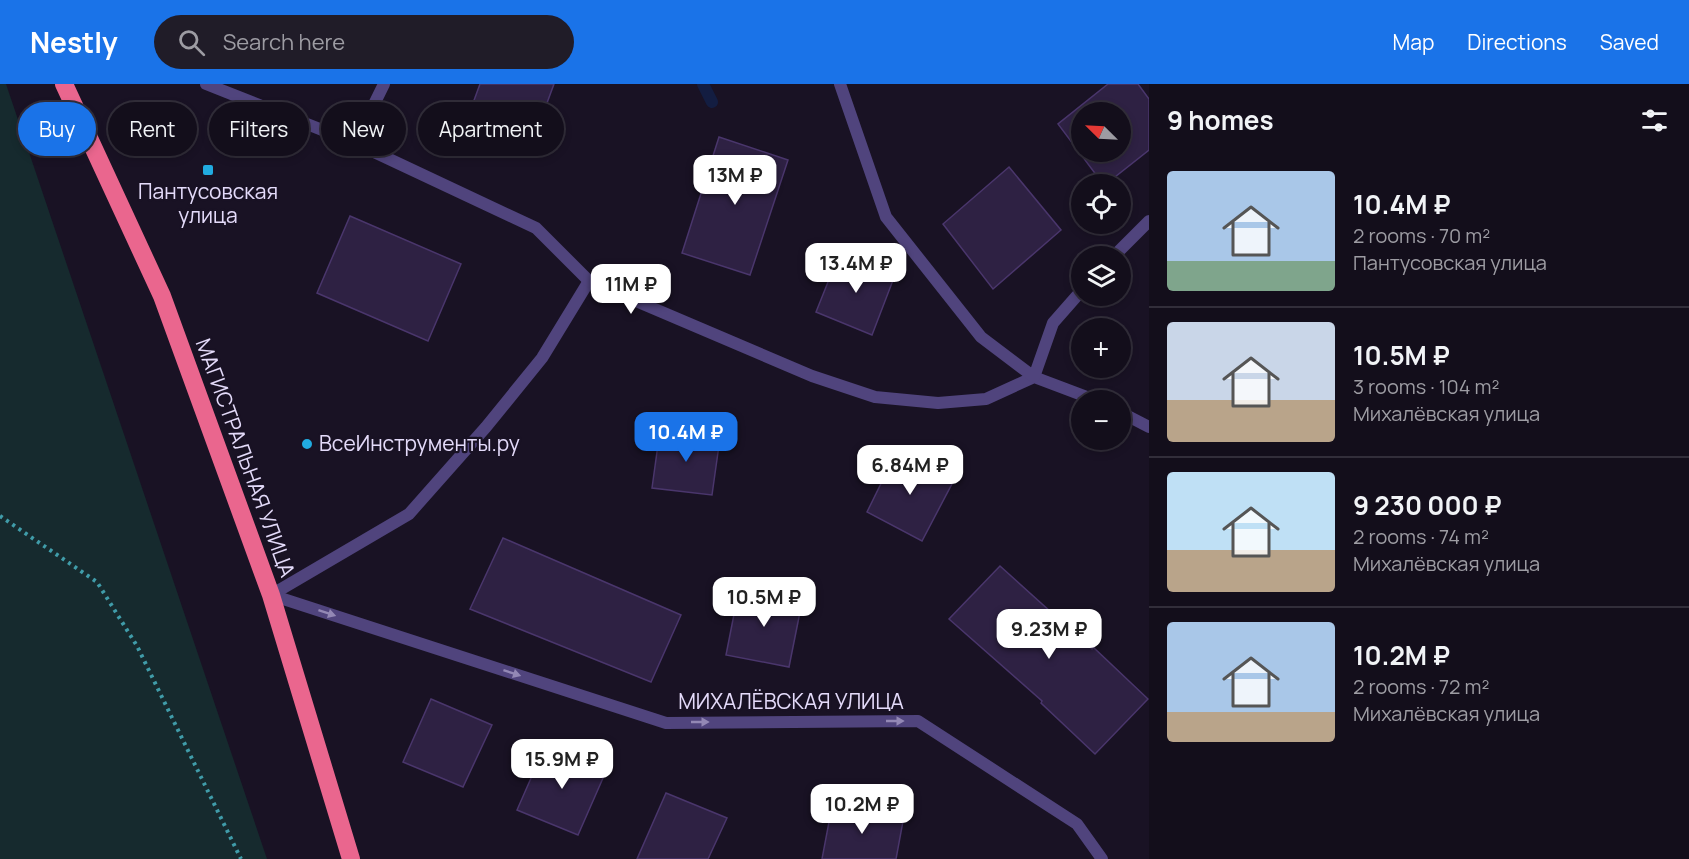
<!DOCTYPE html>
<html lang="en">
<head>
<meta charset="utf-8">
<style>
	:root { --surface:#130e1b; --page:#201c28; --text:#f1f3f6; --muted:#9d9ca3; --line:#322e3a; --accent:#1a73e8 }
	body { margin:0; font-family:Manrope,sans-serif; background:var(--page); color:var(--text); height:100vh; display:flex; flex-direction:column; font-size:22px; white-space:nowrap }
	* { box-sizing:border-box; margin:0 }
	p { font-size:20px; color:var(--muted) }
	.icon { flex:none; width:33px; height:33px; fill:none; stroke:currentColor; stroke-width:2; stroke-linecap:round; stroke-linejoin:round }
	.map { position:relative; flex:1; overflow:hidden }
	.panel { display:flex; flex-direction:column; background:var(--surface); width:540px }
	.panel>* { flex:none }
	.hud { position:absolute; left:18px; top:18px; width:570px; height:54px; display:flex; gap:12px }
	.needle { width:39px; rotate:294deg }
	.fabs { position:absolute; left:1071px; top:18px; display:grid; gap:12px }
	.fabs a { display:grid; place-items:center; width:60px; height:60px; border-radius:50%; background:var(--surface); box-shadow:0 3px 9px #0003,0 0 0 2px var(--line); font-size:30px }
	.price { position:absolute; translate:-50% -51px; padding:0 14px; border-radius:12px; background:#fff; color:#222; font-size:20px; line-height:39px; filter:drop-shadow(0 2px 3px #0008) }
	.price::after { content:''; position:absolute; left:50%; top:36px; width:18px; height:14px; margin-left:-9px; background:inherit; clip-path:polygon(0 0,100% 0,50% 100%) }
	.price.on { background:var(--accent); color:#fff }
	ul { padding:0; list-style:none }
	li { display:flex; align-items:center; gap:18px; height:150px; padding:0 18px }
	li+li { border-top:2px solid var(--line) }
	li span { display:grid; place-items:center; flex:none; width:168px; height:120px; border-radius:6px; color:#555 }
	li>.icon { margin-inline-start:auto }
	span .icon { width:72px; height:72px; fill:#fffc; stroke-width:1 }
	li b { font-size:26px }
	h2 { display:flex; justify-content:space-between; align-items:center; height:72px; padding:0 18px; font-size:26px }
	.pill { padding:0 21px; border-radius:27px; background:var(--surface); box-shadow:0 3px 9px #0003,0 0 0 2px var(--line); font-size:21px; line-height:54px }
	.pill.on { background:var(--accent); color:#fff }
	header { display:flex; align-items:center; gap:36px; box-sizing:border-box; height:84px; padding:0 30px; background:var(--accent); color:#fff }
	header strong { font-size:28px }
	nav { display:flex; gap:33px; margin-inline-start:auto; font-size:21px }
	.search { width:420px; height:54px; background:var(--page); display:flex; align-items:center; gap:15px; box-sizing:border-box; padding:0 21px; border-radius:33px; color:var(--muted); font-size:22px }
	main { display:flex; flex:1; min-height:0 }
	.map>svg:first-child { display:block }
	.green { fill:#162a2e }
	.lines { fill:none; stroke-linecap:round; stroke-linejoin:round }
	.stream { stroke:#131d41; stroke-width:12 }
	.building { fill:#2e2143; stroke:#4a366c; stroke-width:1.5; fill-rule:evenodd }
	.path { stroke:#409ca9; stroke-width:4; stroke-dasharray:3 4.5; stroke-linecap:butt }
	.lane { stroke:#50447d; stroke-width:12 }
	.street { stroke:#50447d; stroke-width:12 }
	.highway { stroke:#ea668e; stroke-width:18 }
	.oneway { fill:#9388b5 }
	.poi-dot { fill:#21abe0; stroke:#191224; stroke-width:2 }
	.labels { text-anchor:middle; stroke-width:4.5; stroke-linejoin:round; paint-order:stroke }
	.poi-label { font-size:21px; fill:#e4dbfa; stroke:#191224 }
	.street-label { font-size:21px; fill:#e4dbfa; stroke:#191224 }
</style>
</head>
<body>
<header>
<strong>Nestly</strong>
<div class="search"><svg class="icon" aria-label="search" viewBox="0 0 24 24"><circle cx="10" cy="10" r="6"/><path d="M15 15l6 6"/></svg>Search here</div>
<nav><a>Map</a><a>Directions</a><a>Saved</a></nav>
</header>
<main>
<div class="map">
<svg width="1149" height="775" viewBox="0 0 1149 775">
	<rect width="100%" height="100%" fill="#191224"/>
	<path class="green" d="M0,0H6L267,775H0Z"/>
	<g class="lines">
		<path class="stream" d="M703,0L712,18"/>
	</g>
	<g class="building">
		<path d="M480,0H554L527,73L462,49Z"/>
		<path d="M1108,0H1138L1149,15V66L1106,100H1103L1058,40ZM1082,28H1120V68H1082Z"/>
		<path d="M719,53L788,76L750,191L682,169Z"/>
		<path d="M1009,83L1061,146L993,205L943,140Z"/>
		<path d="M350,132L461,180L428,257L317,209Z"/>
		<path d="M840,168L895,191L872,251L816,228Z"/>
		<path d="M660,346L720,354L712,411L652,404Z"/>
		<path d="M897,367L954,396L922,457L867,428Z"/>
		<path d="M503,454L681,531L651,598L470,525Z"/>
		<path d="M1000,482L1092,565L1093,563L1148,615L1095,670L1041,619L1042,617L949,535Z"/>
		<path d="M739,505L802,518L789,583L726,571Z"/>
		<path d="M431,615L492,641L463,703L403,678Z"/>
		<path d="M546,660L607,685L578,751L517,726Z"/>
		<path d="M666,709L727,734L708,775H637Z"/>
		<path d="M832,722L904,732L896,775H822Z"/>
	</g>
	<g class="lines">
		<path class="path" d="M0,432L97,498L137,562L241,775"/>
		<g class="lane">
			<path d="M355,59L384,0"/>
			<path d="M271,511L409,430L486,343L542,274L589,197"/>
		</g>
		<g class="street">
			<path d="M206,0L355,59L536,144L589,197L812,292L875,313L938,319L986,315L1034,293L1095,316"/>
			<path d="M840,0L886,133L981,253L1034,293L1053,239L1082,206"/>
			<path d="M1114,172L1149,137"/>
			<path d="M1120,328L1149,343"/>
			<path d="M271,511L666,639L918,637L1077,740L1102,775"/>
		</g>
		<path class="highway" d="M64,0L162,212L271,511L351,775"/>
	</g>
	<defs><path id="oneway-solid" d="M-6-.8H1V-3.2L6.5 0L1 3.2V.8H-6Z" transform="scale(1.5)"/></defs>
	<g class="oneway">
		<use href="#oneway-solid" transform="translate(327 529) rotate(18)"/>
		<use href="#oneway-solid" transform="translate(512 589) rotate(18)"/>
		<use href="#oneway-solid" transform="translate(895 637)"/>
		<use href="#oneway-solid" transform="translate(700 638)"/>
	</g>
	<g class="poi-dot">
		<rect x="202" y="80" width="12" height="12" rx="3"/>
		<circle cx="307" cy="360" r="6"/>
	</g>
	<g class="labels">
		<g class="poi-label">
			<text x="208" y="115">Пантусовская<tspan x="208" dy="24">улица</tspan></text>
			<text x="319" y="367" text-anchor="start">ВсеИнструменты.ру</text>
		</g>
		<g class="street-label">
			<text transform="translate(245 374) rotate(70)" y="7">МАГИСТРАЛЬНАЯ УЛИЦА</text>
			<text x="791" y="625">МИХАЛЁВСКАЯ УЛИЦА</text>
		</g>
	</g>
</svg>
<div class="fabs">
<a><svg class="needle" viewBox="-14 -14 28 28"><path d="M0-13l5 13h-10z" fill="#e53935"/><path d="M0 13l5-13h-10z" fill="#9d9ca3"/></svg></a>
<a><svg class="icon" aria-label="locate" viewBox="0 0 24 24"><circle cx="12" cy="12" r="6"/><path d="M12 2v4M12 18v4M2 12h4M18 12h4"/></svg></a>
<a><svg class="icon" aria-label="layers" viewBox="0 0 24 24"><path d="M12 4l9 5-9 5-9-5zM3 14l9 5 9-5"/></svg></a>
<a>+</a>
<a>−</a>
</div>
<b class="price" style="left:735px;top:122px">13M ₽</b>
<b class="price" style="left:856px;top:210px">13.4M ₽</b>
<b class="price" style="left:631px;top:231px">11M ₽</b>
<b class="price on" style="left:686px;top:379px">10.4M ₽</b>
<b class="price" style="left:910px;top:412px">6.84M ₽</b>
<b class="price" style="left:764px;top:544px">10.5M ₽</b>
<b class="price" style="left:1049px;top:576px">9.23M ₽</b>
<b class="price" style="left:562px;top:706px">15.9M ₽</b>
<b class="price" style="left:862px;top:751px">10.2M ₽</b>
<div class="hud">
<a class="pill on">Buy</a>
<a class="pill">Rent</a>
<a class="pill">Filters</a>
<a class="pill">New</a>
<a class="pill">Apartment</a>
</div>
</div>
<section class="panel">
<h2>9 homes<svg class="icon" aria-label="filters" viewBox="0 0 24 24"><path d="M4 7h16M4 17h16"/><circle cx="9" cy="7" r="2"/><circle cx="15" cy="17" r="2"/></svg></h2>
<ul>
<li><span style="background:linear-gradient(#a9c7e8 75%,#7fa58c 0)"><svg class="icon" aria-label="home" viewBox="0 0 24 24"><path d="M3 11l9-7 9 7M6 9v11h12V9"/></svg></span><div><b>10.4M ₽</b><p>2 rooms · 70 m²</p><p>Пантусовская улица</p></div></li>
<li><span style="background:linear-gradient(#c9d6e8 65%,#b9a48a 0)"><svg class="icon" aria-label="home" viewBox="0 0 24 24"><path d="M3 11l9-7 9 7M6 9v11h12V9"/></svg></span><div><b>10.5M ₽</b><p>3 rooms · 104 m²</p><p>Михалёвская улица</p></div></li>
<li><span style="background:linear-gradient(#bfe0f5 65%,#b9a48a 0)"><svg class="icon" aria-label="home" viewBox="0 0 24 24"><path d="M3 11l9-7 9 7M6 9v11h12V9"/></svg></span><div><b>9 230 000 ₽</b><p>2 rooms · 74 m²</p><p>Михалёвская улица</p></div></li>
<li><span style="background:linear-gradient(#a9c7e8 75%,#b9a48a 0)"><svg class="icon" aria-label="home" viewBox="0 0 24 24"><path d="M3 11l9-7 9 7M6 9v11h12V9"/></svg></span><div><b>10.2M ₽</b><p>2 rooms · 72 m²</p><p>Михалёвская улица</p></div></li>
</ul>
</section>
</main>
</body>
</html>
